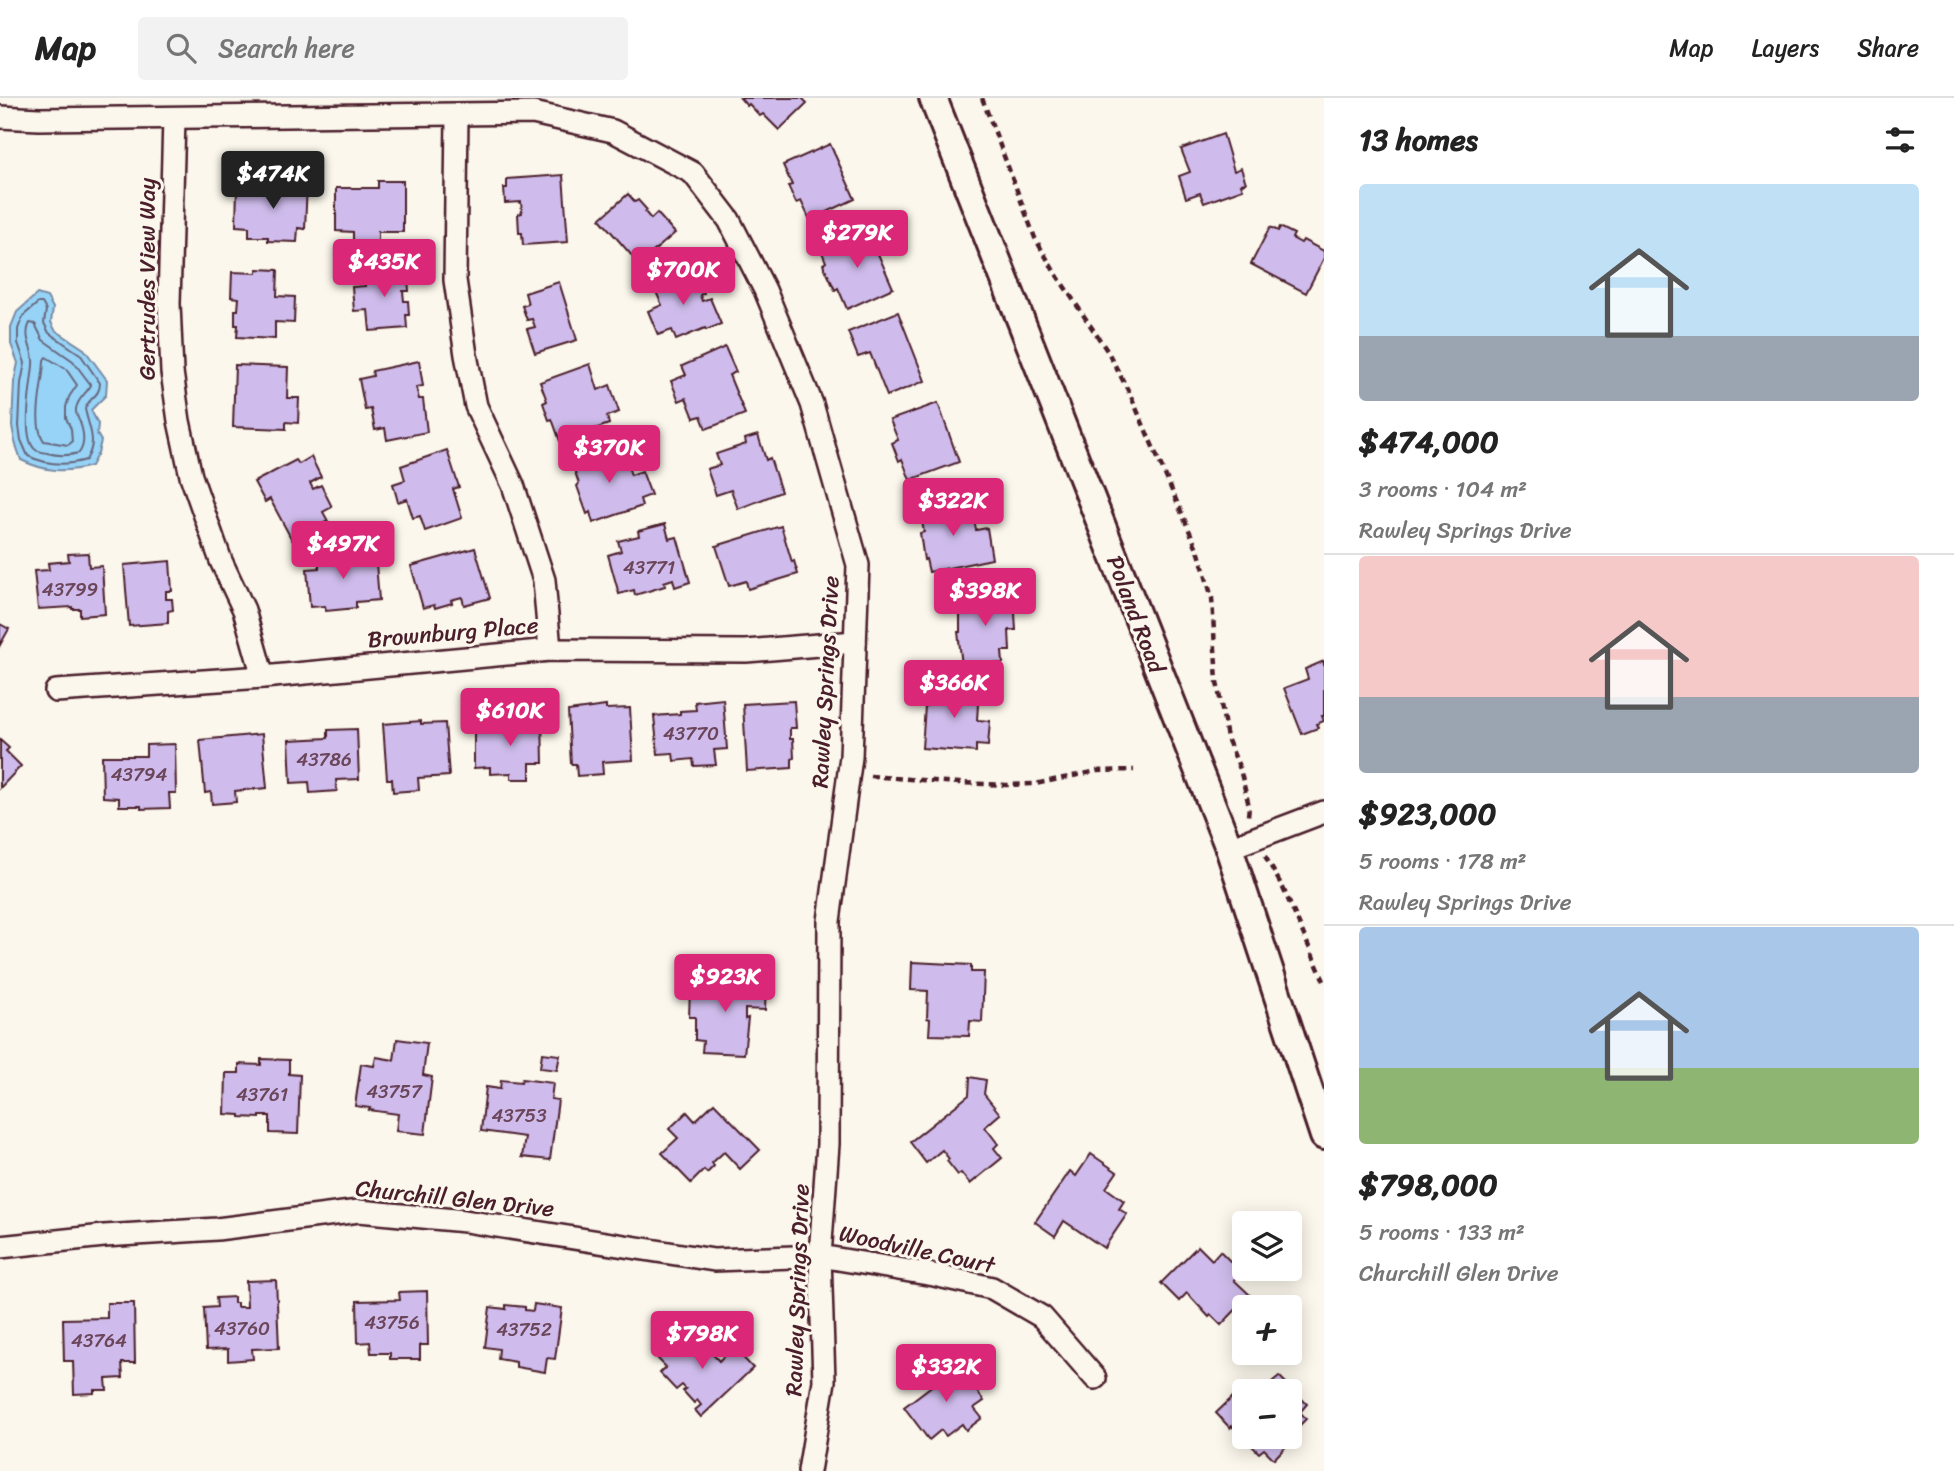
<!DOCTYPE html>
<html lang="en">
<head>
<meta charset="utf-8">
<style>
	:root { --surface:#fff; --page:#f2f2f2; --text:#222; --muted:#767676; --line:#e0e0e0; --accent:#db2777 }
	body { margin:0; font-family:Sriracha,sans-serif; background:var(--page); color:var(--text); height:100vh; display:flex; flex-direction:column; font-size:26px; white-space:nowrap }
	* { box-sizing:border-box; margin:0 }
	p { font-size:23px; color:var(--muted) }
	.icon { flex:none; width:38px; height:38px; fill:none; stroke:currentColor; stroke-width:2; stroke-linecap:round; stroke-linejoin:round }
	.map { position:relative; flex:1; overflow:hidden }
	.details { display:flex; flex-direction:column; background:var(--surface); width:630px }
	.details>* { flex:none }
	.tools { position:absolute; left:1232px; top:1113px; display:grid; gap:14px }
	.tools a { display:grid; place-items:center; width:70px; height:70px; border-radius:7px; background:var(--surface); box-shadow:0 4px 18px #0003; font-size:35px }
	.price { position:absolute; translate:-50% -60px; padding:0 16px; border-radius:7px; background:var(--accent); color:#fff; font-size:23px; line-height:46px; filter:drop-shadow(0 2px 4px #0008) }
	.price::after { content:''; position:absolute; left:50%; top:42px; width:21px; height:16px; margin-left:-10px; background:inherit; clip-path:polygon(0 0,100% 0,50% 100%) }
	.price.current { background:#222; color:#fff }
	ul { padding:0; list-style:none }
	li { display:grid; align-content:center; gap:14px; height:371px; padding:0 35px }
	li+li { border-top:2px solid var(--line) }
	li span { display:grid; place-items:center; height:217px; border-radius:7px; color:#555 }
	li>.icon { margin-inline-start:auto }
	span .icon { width:126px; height:126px; fill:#fffc; stroke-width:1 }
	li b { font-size:30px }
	h2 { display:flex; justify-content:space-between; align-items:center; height:84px; padding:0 35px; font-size:30px }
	header { display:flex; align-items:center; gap:42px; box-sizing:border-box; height:98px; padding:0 35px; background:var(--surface); border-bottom:2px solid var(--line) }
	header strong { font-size:33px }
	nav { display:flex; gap:38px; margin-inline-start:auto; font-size:24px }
	.search { width:490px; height:63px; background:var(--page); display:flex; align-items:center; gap:18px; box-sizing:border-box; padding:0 24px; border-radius:7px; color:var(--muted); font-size:26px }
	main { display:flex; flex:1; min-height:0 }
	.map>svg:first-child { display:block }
	.water { fill:#96d3f7; stroke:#788ba5; stroke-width:2 }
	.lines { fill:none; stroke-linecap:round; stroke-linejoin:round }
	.shore { stroke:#68677d; stroke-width:2 }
	.building { fill:#cfbcec; stroke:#4a1f2b; stroke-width:2 }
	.minor-casing { stroke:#4a1f2b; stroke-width:26 }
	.tertiary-casing { stroke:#4a1f2b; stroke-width:32 }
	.path { stroke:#4a1f2b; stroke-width:4.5; stroke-dasharray:7 5; stroke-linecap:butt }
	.minor { stroke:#fbf7ec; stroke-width:21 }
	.tertiary { stroke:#fbf7ec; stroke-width:26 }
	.labels { text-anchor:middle; stroke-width:6; stroke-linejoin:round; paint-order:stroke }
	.number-label { font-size:19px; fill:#6b465b }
	.street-label { font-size:23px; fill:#4a1f2b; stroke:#fbf7ec }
</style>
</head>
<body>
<header>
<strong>Map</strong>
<div class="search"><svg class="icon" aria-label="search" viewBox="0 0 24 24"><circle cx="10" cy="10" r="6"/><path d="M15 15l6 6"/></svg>Search here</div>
<nav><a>Map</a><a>Layers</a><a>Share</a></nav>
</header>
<main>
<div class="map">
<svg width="1324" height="1373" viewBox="0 0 1324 1373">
	<rect width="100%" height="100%" fill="#fbf7ec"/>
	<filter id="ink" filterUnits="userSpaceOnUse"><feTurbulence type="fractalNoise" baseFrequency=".0143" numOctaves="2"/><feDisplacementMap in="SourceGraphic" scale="14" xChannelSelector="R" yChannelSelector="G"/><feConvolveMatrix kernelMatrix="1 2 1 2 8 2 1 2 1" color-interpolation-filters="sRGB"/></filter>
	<g filter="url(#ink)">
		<path class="water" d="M37,196L47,199L53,210L51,224L55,232L84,251L107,282L106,297L91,312L98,326L97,336L101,343L98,355L91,368C65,375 46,374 21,362L15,344L12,328L14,284L18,265L11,246V229L17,214Z"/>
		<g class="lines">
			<g class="shore">
				<path d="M38,205H42L46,212L44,225L49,235L80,256L100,285C100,299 89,299 85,311C89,331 98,343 86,362C66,368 47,367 28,358L21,342L19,328L21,285L25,265L18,245V231L23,218Z"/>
				<path d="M30,225L35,226L43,242L73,263L91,287C87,295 77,301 76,311C75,318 80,321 81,327C84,337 85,347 79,355C68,358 58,358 47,355C46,355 37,353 36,352C20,341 32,284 33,267C35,252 22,241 30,225Z"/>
				<path d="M46,259L66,271L77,287L69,299L66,309V320L71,331L72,344L68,347L44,343C31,324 44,284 44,262Z"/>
			</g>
		</g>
		<g class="building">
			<path d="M740,0H802L807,5L779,32L763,16L760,18L749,6L747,8Z"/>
			<path d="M1223,36L1234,73L1241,70L1246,85L1241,86L1243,91L1204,105L1200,95L1186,100L1179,78L1190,74L1181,51Z"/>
			<path d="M830,46L855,101L810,122L801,103L796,105L788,88L792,87L783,67Z"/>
			<path d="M563,77L568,144L523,147L522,135H519L518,116L522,115L521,104L505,105L504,90H507V81Z"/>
			<path d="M378,83H403V134H378V145H353V134L336,133V90H378Z"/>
			<path d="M282,84L307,85L305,131L298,130L297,144L268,143V139H249V129L236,128L237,89L268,88V90L282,91Z"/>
			<path d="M628,96L635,104L638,102L647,112L645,114L651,121L657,115L675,135L639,166L600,121Z"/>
			<path d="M1270,129L1278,133L1280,129L1294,136L1292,140L1301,145L1303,142L1324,153V160L1306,195L1251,166Z"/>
			<path d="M868,133L893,190L847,211L838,190L835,192L823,166L826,164L822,154Z"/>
			<path d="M407,167L409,193H403L404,203H408L409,217H406L407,230L370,233L368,212L354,213L352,189L365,188L364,176L394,174V168Z"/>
			<path d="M257,171L278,172L277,198L295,199L294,225L275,224V241L237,239L238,227H235V212H238L239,200L231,199L232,174L257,175Z"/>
			<path d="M690,171L694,180L698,179L704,195L700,197L702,203L710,200L721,226L706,232L705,230L676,242L672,232L658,237L648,213L662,207L653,187Z"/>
			<path d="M559,184L577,242L535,255L527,231L535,229L532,221L527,222L522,208L528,206L525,195Z"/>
			<path d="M898,214L925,283L887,298L870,255L858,259L848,234Z"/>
			<path d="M725,249L736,274L729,277L745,316L706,331L701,318L694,320L686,300L679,303L671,283L686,277L682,268Z"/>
			<path d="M419,263L423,288L416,289L419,301H423L427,334L387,342L385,330L375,332L371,311L365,312L359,281L373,278L372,273Z"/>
			<path d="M590,266L598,292L610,287L619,314L607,318L609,326L560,343L552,321L549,322L543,305L547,303L540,284Z"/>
			<path d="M235,267L288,269L287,300H299L298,325L286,324V331L233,329Z"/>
			<path d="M938,305L959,364L910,382L902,361L899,363L892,345L898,342L890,322Z"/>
			<path d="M758,337L766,362L770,360L781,394L738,411L731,392L716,397L707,371L720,367L716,356L746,346L745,341Z"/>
			<path d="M620,347L631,377L642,373L651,397L640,401L642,408L593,425L590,414L587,416L577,388L579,386L572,365Z"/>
			<path d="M447,352L459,389L453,391L462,420L425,433L420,418L413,420L407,401L398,404L393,386L405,382L401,368Z"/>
			<path d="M311,359L321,379L310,385L313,391L321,387L332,409L323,414L328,423L292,442L270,401L265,404L254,384L296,362L299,366Z"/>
			<path d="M971,404L976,432L987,430L992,461L929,474L926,461L924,462L920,435L924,434L920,413Z"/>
			<path d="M665,426L669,441L677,439L690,484L675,489L673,481L664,484L665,488L635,497L634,492L619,496L608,457L621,453L618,443L639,438L638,433Z"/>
			<path d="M781,428L792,464L794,463L798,476L748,491L746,483L729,488L716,448Z"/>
			<path d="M368,449L369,465H376L379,502L356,504V510L326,513L325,508L310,509L307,471L319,470V459L341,457L340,452Z"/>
			<path d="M475,450L490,500L464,507L462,499L451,502L452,505L435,510L434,507L423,510L411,468Z"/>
			<path d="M88,455L89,469L102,468L105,516L80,518V511H72V509L38,511L34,473L49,472L48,465L69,463L68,456Z"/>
			<path d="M170,463L172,493H166V501H172L173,512L168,513V525L129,528L124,467Z"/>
			<path d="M999,495L1000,499L1014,498L1016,532H1009L1010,553H1002L1003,565L962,567L958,534H960V497Z"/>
			<path d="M0,526L9,531L0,547Z"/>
			<path d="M1324,563V618H1322L1324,623L1316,626L1318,630L1302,636L1284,590L1308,581L1305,571Z"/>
			<path d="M929,587L979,591L977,622L990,623L988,648L976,647V654L922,650L925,608H927Z"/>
			<path d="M723,601L727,651L714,652L716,667L694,668L693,661L674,663L673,655L658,656L654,618L680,616V613L696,612L695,604Z"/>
			<path d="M794,603L796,630H790V641H793L794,660L792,661V670L747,673L743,606Z"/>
			<path d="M606,608V611L630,610L633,662L602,664L603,676L577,678L576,666H571L568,613Z"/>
			<path d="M542,618L543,665H530V681H511V675L490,676V669L474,670V631L514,630L515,619Z"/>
			<path d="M421,623V626L445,625L449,678L418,680L419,692L393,694L392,681H387L383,626Z"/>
			<path d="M357,631L359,681L336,682L337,693L310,695L309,684L291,685L289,642L328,640V632Z"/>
			<path d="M262,636L267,690L235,693L236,704L212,706L211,694L205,695L200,642Z"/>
			<path d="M0,642L9,650L6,653L21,668L0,690Z"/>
			<path d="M175,646L176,695H169L170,710L141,711V708H119V700L103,699L102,658H146V647Z"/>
			<path d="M912,864L971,867V874H984L982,924L970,923L969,938L929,937L930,921L927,920L928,893L911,892Z"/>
			<path d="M705,883L766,885L765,912L745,911V921L748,920L744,956L702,954L703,943L695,942V919H689L690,890L704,891Z"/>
			<path d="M397,941L427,945L423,977L432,979L425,1036L396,1033L398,1016L369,1012L370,1010L355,1008L361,966L374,968L376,959L394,962Z"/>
			<path d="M542,955L560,957L557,972L540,970Z"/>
			<path d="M261,961L289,962V976L300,977L298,1036L270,1035V1018H260V1020L240,1019V1017L225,1016L226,975H239V966L261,967Z"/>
			<path d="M970,979L986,982L984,996L1000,1016L985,1029L998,1046L994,1050L1002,1060L970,1086L961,1075L958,1077L947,1063L949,1061L942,1052L926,1065L910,1044L969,997Z"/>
			<path d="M522,981L553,985L551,1001L558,1002L550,1062L522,1059L525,1039L481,1033L486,989L500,991L501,982L521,984Z"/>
			<path d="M714,1005L760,1052L740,1071L724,1054L712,1065L714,1068L707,1075L704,1072L691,1085L662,1055L678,1040L669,1031L687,1014L695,1023Z"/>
			<path d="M1091,1056L1117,1074L1106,1090L1124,1103L1119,1111L1127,1116L1104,1150L1064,1123L1055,1138L1035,1124L1070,1073L1076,1078Z"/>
			<path d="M1198,1148L1212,1162L1220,1153L1241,1174L1234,1182L1250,1197L1221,1227L1211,1217L1209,1219L1187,1195L1179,1203L1161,1185Z"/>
			<path d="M276,1182L279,1250L252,1251L253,1261L228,1263V1251L206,1252L204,1210L217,1209L216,1200L234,1199V1205H237V1209H247L246,1183Z"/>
			<path d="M427,1193L428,1247H420V1261H390V1255H371L370,1244L358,1245L357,1203L400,1202L399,1194Z"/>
			<path d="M107,1205H134L135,1265H122L123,1280L106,1281L107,1292H94V1295L74,1296L73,1263H64L63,1221L107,1220Z"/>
			<path d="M534,1206L562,1210L555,1261L547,1260L545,1274L516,1269V1264L498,1261L499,1251L485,1249L490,1209L506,1211V1207L525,1209V1212L533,1213Z"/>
			<path d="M689,1231L719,1263L733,1249L753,1270L701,1319L695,1312L701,1307L697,1302L694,1305L683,1293L686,1291L682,1287L676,1292L660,1275L666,1269L658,1261Z"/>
			<path d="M954,1263L984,1303L974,1310L982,1320L966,1332L962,1326L946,1338L941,1332L929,1342L904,1309L938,1283L934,1277Z"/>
			<path d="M1279,1278L1307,1306L1300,1314L1306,1321L1290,1337L1294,1340L1274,1361L1264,1351L1259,1355L1232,1328L1230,1330L1216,1315L1236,1296L1244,1304V1339H1290V1293H1261Z"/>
		</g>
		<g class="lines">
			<g class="minor-casing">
				<g id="minor">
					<path d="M457,16L455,182L466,257L476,308L513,387L544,482L550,552"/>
					<path d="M0,19L39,21L533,15L613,33L693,75L729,122L765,192L812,306L858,467L851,659L829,823L828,1046L820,1158L824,1283L809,1373"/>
					<path d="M174,20L169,206L172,274L179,323L191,378L221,463L244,512L263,579"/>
					<path d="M56,593L263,579L550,552L746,553L855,544"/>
					<path d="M1229,750L1324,714"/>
					<path d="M0,1149L104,1138L217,1131L359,1113L465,1123L714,1162L820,1158L934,1177L992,1190L1042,1219L1095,1280"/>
				</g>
			</g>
			<g class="tertiary-casing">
				<path id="tertiary" d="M933,0L1229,750L1324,1038"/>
			</g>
			<g class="path">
				<path d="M982,0L1035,140L1054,173L1108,254L1130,296L1199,455L1212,500L1217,584L1227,640L1240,671L1249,708L1248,718"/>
				<path d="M870,678L959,685L1006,687L1035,686L1097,673L1134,672"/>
				<path d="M1265,758L1283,790L1324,883"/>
			</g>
			<use href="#minor" class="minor"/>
			<use href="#tertiary" class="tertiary"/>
		</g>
	</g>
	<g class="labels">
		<g class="number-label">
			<text x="649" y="476">43771</text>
			<text x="70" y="498">43799</text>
			<text x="691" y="642">43770</text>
			<text x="324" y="668">43786</text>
			<text x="139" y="683">43794</text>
			<text x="394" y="1000">43757</text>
			<text x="262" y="1003">43761</text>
			<text x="519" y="1024">43753</text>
			<text x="392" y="1231">43756</text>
			<text x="242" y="1237">43760</text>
			<text x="524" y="1238">43752</text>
			<text x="99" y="1249">43764</text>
		</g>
		<g class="street-label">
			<text transform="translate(147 181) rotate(-90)" y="8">Gertrudes View Way</text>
			<text transform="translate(1136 516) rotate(69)" y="8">Poland Road</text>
			<text transform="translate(453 534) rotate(-5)" y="8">Brownburg Place</text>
			<text transform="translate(825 584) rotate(-87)" y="8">Rawley Springs Drive</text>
			<text transform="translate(455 1100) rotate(6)" y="8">Churchill Glen Drive</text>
			<text transform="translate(917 1151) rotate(12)" y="8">Woodville Court</text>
			<text transform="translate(797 1192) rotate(-88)" y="8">Rawley Springs Drive</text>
		</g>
	</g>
</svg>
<div class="tools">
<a><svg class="icon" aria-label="layers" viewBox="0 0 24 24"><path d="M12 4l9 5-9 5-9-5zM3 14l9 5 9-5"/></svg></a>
<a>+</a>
<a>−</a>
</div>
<b class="price current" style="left:273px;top:113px">$474K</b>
<b class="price" style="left:857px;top:172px">$279K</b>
<b class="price" style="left:384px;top:201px">$435K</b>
<b class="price" style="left:683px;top:209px">$700K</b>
<b class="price" style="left:609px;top:387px">$370K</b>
<b class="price" style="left:953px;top:440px">$322K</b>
<b class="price" style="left:343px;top:483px">$497K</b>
<b class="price" style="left:985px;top:530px">$398K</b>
<b class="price" style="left:954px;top:622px">$366K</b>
<b class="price" style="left:510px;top:650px">$610K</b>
<b class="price" style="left:725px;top:916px">$923K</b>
<b class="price" style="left:702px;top:1273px">$798K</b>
<b class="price" style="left:946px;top:1306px">$332K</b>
</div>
<section class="details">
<h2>13 homes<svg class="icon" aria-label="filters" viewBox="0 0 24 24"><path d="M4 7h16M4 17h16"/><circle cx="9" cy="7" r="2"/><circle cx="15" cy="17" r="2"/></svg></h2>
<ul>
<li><span style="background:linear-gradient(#bfe0f5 70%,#9aa5b1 0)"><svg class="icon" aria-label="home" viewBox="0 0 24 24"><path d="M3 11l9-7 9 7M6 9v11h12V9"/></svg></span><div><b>$474,000</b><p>3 rooms · 104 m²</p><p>Rawley Springs Drive</p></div></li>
<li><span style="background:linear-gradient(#f6c9c9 65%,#9aa5b1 0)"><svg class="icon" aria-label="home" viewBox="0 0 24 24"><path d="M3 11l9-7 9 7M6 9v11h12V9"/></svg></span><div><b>$923,000</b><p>5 rooms · 178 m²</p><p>Rawley Springs Drive</p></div></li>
<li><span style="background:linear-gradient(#a9c7e8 65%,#8fb573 0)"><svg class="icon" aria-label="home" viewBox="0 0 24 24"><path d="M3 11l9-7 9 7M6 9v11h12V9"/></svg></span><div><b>$798,000</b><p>5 rooms · 133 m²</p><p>Churchill Glen Drive</p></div></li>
</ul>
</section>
</main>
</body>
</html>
